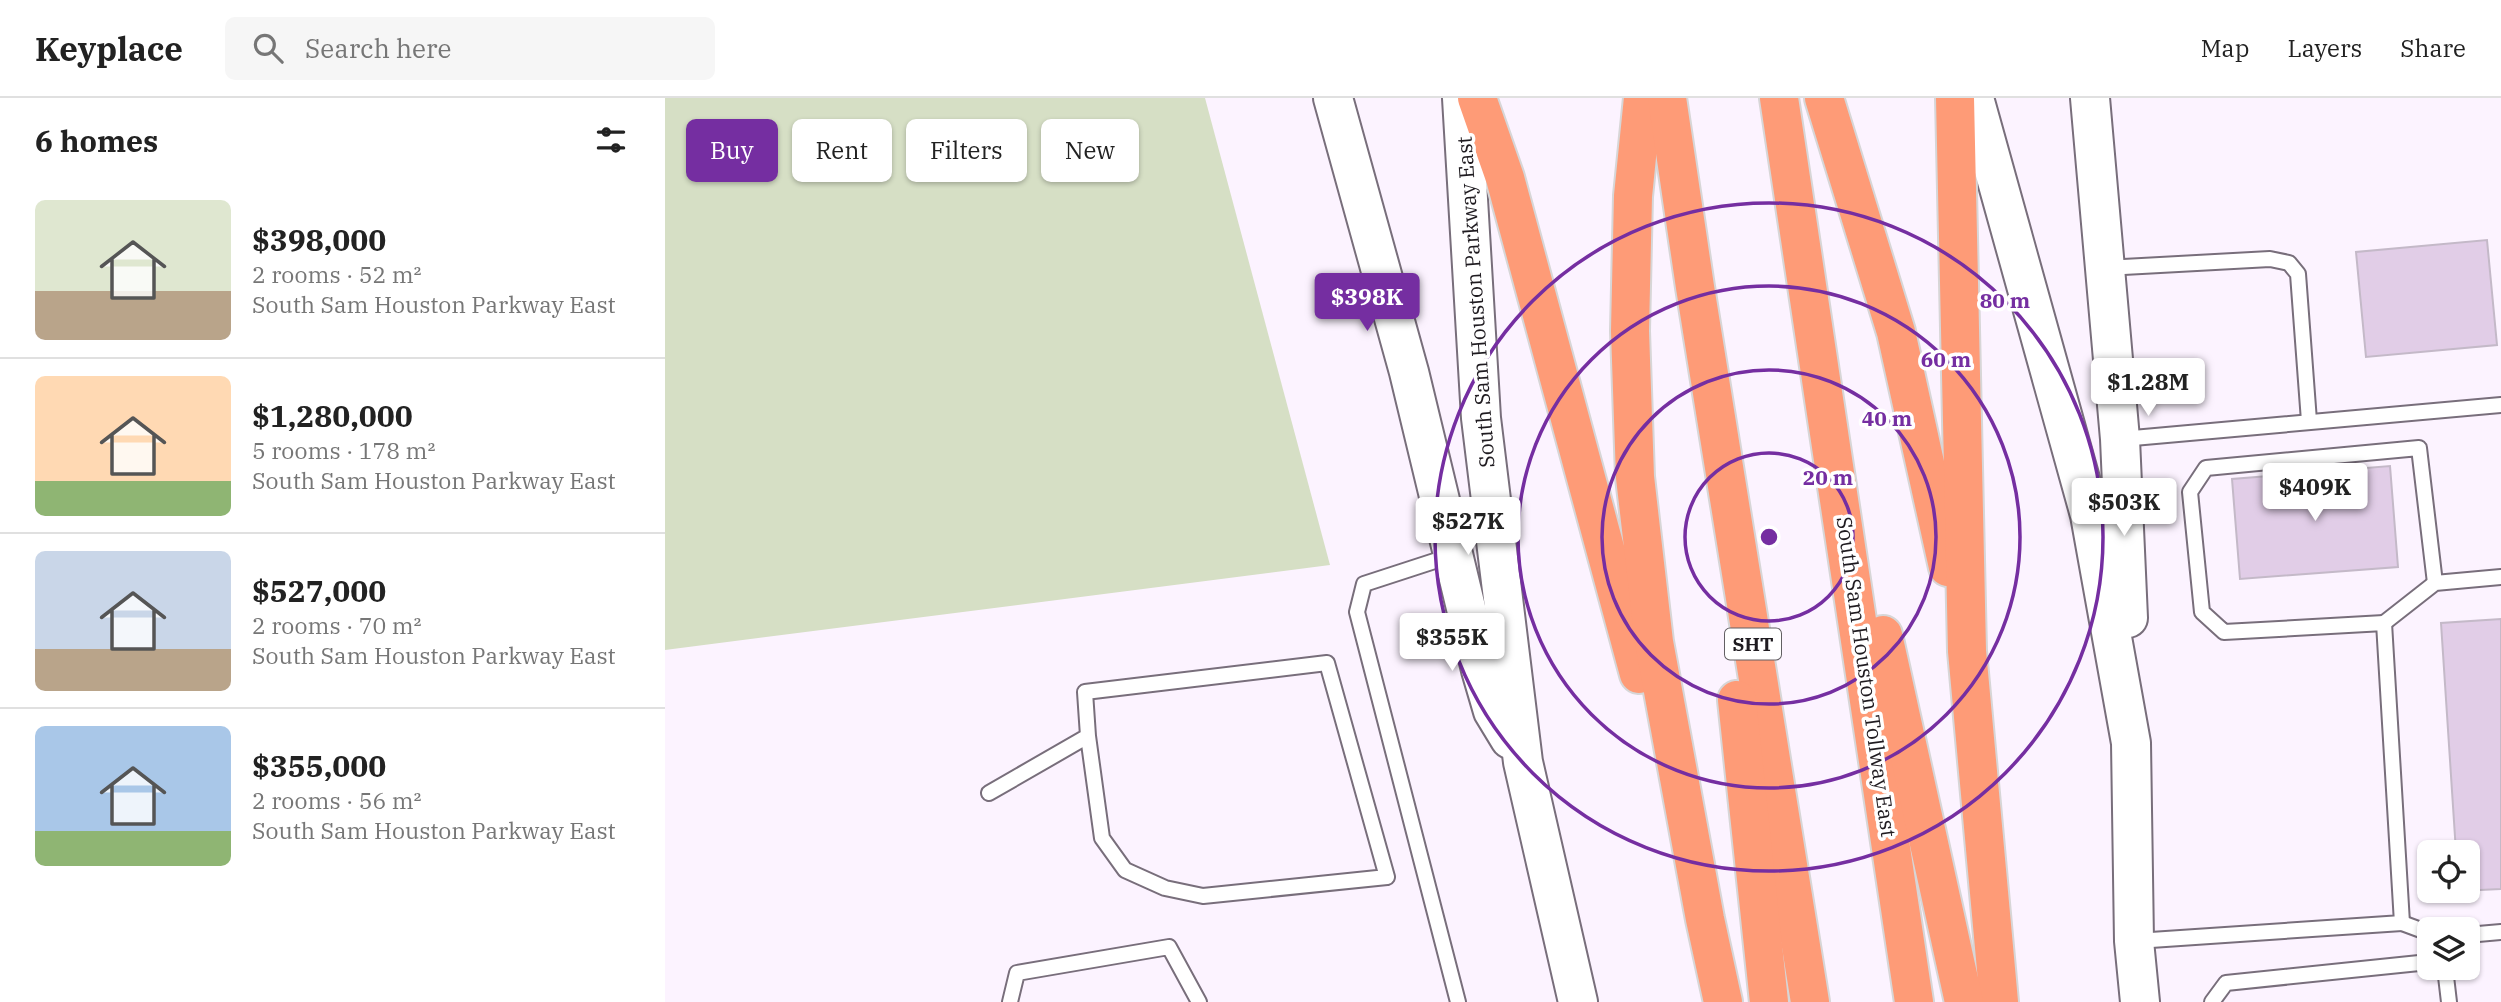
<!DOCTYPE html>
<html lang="en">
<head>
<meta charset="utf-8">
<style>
	:root { --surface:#fff; --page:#f6f6f6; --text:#222; --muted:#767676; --line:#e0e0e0; --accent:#752ea1 }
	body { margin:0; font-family:"IBM Plex Serif",serif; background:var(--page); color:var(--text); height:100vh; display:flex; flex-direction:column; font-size:26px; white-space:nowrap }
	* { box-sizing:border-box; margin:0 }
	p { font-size:23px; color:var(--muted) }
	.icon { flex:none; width:38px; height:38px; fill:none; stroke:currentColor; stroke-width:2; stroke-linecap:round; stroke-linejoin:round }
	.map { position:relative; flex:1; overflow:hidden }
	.details { display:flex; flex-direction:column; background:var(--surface); width:665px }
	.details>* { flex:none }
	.banner { position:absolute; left:21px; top:21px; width:665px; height:63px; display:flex; gap:14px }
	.fabs { position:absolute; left:1752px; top:742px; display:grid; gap:14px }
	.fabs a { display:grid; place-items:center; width:63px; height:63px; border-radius:10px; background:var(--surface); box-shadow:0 2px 5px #0004; font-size:35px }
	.price { position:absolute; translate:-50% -60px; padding:0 16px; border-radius:7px; background:#fff; color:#222; font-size:23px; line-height:46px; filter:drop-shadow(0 2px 4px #0008) }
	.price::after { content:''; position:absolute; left:50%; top:42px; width:21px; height:16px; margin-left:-10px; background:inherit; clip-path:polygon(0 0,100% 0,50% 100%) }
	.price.active { background:var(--accent); color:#fff }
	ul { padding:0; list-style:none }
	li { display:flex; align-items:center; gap:21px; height:175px; padding:0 35px }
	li+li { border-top:2px solid var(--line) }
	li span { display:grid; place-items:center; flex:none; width:196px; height:140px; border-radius:10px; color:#555 }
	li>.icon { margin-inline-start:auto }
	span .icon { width:84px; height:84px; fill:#fffc; stroke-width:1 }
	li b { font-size:30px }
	h2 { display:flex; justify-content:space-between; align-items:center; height:84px; padding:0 35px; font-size:30px }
	.pill { padding:0 24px; border-radius:10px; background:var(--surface); box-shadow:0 2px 5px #0004; font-size:24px; line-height:63px }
	.pill.active { background:var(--accent); color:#fff }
	header { display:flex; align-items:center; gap:42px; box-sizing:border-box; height:98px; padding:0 35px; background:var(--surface); border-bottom:2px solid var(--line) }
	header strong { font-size:33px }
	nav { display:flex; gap:38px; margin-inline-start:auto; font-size:24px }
	.search { width:490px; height:63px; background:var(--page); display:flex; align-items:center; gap:18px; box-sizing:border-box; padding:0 24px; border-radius:10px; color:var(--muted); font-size:26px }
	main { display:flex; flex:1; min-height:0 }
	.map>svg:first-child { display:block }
	.green { fill:#d6dfc5 }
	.building { fill:#e1cde7; stroke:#c4b9c8; stroke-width:2 }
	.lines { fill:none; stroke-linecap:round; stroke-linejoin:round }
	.service-casing { stroke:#786e7b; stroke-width:18 }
	.secondary-casing { stroke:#786e7b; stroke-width:42 }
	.motorway-casing { stroke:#d7d6d7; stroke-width:42 }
	.service { stroke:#fff; stroke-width:14 }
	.secondary { stroke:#fff; stroke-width:38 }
	.motorway { stroke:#fe9b77; stroke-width:38 }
	.ring { fill:none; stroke:#752ea1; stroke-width:3.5 }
	.labels { text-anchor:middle; stroke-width:7; stroke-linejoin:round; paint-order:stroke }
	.shield { fill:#fff; stroke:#625f63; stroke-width:2 }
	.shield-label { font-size:19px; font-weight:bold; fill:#1f1b20 }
	.street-label { font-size:21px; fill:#1f1b20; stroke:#fff }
	.centre { fill:#752ea1; stroke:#fff; stroke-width:3.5 }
	.ring-label { font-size:21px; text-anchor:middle; font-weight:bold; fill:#752ea1; stroke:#fff; stroke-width:7; stroke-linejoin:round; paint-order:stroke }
</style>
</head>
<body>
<header>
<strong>Keyplace</strong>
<div class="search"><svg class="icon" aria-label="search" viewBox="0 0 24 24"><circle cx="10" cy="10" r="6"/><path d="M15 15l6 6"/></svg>Search here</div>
<nav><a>Map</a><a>Layers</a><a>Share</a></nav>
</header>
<main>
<section class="details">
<h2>6 homes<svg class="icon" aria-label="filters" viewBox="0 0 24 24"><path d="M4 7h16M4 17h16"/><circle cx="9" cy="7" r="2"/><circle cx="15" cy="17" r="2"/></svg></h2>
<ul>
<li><span style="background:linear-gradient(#dfe7d0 65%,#b9a48a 0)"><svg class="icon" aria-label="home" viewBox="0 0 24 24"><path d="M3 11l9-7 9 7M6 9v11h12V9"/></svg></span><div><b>$398,000</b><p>2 rooms · 52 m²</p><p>South Sam Houston Parkway East</p></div></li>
<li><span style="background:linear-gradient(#ffd9b3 75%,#8fb573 0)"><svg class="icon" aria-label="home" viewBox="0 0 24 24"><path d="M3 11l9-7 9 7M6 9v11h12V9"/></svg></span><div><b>$1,280,000</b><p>5 rooms · 178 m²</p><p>South Sam Houston Parkway East</p></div></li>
<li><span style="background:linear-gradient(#c9d6e8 70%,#b9a48a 0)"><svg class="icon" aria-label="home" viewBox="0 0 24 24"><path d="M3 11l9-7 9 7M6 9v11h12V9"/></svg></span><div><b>$527,000</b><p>2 rooms · 70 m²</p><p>South Sam Houston Parkway East</p></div></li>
<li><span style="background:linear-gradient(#a9c7e8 75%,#8fb573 0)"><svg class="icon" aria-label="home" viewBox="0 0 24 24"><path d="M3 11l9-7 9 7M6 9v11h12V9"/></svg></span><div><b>$355,000</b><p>2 rooms · 56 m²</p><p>South Sam Houston Parkway East</p></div></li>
</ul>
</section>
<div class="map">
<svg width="1836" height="904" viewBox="0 0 1836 904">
	<rect width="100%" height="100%" fill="#fcf3ff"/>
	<path class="green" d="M0,0H540L665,467L0,552Z"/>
	<g class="building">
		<path d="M1822,142L1832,247L1701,259L1691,154Z"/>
		<path d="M1725,368L1733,469L1575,481L1567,381Z"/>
		<path d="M1836,521V791L1794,793H1802V754H1791L1776,525Z"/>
	</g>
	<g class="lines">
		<g class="service-casing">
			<g id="service">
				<path d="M1440,170L1605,161L1624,165L1633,176L1644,323"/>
				<path d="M1457,341L1836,307"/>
				<path d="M788,457L699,486L692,514L793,904"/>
				<path d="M1719,525L1770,485L1836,479"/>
				<path d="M324,695L423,638L420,594L662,565L722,779L538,798L500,790L460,772L437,740L423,638"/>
				<path d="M1737,825L1764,835"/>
				<path d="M1802,837L1836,834"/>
				<path d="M1471,843L1737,825L1719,525L1559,534L1537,514L1525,394L1541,370L1754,350L1770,485"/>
				<path d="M1780,870L1784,904"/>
				<path d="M345,904L352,875L504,849L534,904"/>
				<path d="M1547,904L1561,885L1764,864"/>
			</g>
		</g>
		<g class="secondary-casing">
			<g id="secondary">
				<path d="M668,0L744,274L816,572L828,613L845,641"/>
				<path d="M797,0L816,320L858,664L913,904"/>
				<path d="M1309,0L1425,417L1466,645L1469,843L1475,904"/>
				<path d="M1425,0L1455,341L1463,520"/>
			</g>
		</g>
		<g class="motorway-casing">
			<g id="motorway">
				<path d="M812,0L840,80L974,576"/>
				<path d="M978,0L968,98L965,233L970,379L989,544L1040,821L1058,904"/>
				<path d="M1002,0L1030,189L1145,904"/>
				<path d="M1114,0L1249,904"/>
				<path d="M1159,0L1231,234L1283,469"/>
				<path d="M1290,0L1302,553L1334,904"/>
				<path d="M1218,537L1299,904"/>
				<path d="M1072,602L1104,904"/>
			</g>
		</g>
		<use href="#service" class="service"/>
		<use href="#secondary" class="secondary"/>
		<use href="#motorway" class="motorway"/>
	</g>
	<g class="ring">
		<circle cx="1104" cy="439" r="84"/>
		<circle cx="1104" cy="439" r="167"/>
		<circle cx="1104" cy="439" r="251"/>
		<circle cx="1104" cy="439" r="334"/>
	</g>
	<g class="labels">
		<rect class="shield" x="1060" y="530.5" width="56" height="31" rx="5"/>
		<g class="shield-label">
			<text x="1088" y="553">SHT</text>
		</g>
		<g class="street-label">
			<text transform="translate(811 204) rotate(-94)" y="7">South Sam Houston Parkway East</text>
			<text transform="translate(1201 579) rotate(82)" y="7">South Sam Houston Tollway East</text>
		</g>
	</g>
	<circle cx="1104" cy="439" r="10" class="centre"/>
	<g class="ring-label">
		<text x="1340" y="210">80 m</text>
		<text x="1281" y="269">60 m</text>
		<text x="1222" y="328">40 m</text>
		<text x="1163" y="387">20 m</text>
	</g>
</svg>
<div class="fabs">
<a><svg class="icon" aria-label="locate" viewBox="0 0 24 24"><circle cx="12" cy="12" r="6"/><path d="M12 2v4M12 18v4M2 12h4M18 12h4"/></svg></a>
<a><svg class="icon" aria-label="layers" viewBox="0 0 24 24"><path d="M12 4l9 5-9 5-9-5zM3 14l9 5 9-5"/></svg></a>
</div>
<b class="price active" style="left:702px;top:235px">$398K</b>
<b class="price" style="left:1483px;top:320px">$1.28M</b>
<b class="price" style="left:1650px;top:425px">$409K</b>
<b class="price" style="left:1459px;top:440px">$503K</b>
<b class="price" style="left:803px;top:459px">$527K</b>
<b class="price" style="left:787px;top:575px">$355K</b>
<div class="banner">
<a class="pill active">Buy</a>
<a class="pill">Rent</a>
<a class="pill">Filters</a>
<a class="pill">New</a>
</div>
</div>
</main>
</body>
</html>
